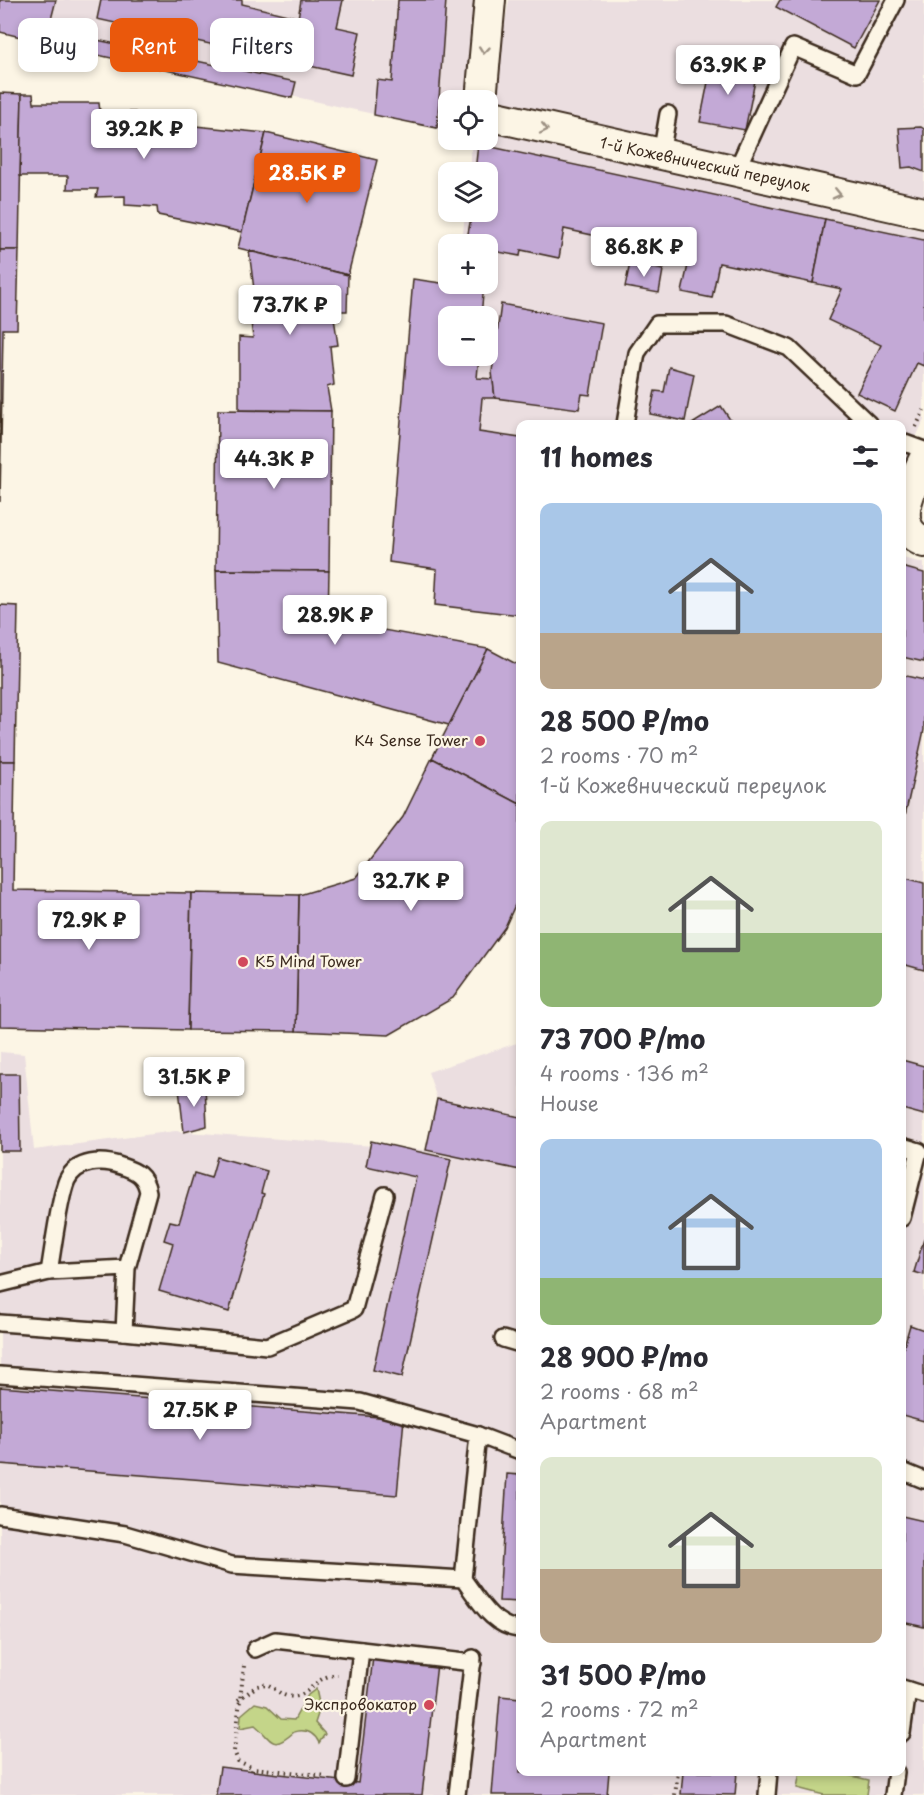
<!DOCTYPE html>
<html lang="en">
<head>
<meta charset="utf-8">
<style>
	:root { --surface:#fff; --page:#f7f7f7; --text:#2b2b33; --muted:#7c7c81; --accent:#ea580c }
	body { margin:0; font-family:"Playpen Sans",sans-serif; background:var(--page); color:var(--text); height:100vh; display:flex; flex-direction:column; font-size:22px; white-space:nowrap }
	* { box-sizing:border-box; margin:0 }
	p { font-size:20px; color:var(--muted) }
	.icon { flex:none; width:33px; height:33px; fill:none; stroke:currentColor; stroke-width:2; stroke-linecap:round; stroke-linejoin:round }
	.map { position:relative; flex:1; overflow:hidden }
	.panel { position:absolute; left:516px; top:420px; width:390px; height:1356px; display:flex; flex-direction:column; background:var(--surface); border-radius:12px; box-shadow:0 3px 9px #0003 }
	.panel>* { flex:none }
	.top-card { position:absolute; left:18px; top:18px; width:408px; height:54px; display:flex; gap:12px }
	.buttons { position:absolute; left:438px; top:90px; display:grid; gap:12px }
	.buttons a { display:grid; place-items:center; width:60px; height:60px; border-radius:12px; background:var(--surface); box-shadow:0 3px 9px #0003; font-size:30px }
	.price { position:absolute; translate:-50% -51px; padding:0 14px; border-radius:6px; background:#fff; color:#222; font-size:20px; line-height:39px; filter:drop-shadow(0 2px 3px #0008) }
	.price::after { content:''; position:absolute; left:50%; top:36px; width:18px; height:14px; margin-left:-9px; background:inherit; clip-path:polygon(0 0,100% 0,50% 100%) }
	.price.active { background:var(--accent); color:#fff }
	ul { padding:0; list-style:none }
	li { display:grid; align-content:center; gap:12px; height:318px; padding:0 24px }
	li span { display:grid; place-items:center; height:186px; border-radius:12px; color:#555 }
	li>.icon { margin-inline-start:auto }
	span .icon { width:108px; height:108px; fill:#fffc; stroke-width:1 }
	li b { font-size:26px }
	h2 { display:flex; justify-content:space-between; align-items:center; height:72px; padding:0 24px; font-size:26px }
	.pill { padding:0 21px; border-radius:12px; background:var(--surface); box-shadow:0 3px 9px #0003; font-size:21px; line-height:54px }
	.pill.active { background:var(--accent); color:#fff }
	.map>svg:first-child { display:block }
	.built { fill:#ebdee0; fill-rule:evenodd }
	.green { fill:#c4d589; stroke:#808054; stroke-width:1.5 }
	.building { fill:#c3a9d6; stroke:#3b2a1e; stroke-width:1.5 }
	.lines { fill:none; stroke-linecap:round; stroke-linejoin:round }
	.service-casing { stroke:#3b2a1e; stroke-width:20 }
	.minor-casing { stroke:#3b2a1e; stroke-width:34 }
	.path { stroke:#3b2a1e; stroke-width:4; stroke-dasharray:1.5 4.5; stroke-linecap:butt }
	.service { stroke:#fcf5e5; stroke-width:15 }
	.minor { stroke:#fcf5e5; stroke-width:30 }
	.oneway { stroke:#9c9082 }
	.poi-dot { fill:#d1495b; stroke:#fcf5e5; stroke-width:2 }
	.labels { text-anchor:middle; stroke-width:4.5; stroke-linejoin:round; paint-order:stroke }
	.street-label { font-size:15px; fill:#3b2a1e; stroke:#fcf5e5 }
	.poi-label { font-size:15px; fill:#3b2a1e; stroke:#fcf5e5; text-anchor:end }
</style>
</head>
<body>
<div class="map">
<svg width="924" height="1795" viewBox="0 0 924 1795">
	<rect width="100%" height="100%" fill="#fcf5e5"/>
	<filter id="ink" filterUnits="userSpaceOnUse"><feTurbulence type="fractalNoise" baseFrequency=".0167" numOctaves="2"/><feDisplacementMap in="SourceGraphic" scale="12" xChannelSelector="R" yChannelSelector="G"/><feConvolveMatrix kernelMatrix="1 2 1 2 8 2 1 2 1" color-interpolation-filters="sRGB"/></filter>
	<g filter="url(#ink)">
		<g class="built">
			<path d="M0,0H477L468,100H448V138L437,128L0,32Z"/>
			<path d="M509,0H924V202L503,105L494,83Z"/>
			<path d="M488,128L924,231V420L902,468V424H520V616L435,605L437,569L389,562L413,279L448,284H488V244H462L465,212H488V172H469L472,145L451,140H488ZM448,316H488V356H448Z"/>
			<path d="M902,558L924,563V1795H0V1052L24,1054L34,1150L175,1131L426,1150L437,1099L428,1072L520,1042V1772H902Z"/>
		</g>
		<g class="green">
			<path d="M316,1689L320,1708L315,1723L325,1734L319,1743C314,1732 305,1729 294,1732C271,1753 272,1739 255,1725L240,1728L241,1715L255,1703L267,1706L281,1719L294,1720L308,1695Z"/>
			<path d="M800,1772H835L869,1780L867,1795H824L797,1788Z"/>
		</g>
		<g class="building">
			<path d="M0,0H56L45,43L0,32Z"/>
			<path d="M101,0H242V4L300,18L291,62L97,19Z"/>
			<path d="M301,0H343L337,27L360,32L351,75L291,62Z"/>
			<path d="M398,0H446L437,128L374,115L377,80L392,82Z"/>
			<path d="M780,0H880L854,48L776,7Z"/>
			<path d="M78,36L296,82L292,98L75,50Z"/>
			<path d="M712,62L757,71L745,130L700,122Z"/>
			<path d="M0,93L22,94L19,250H0Z"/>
			<path d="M22,94H33L34,103H99L100,112H135V120L266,133L242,232L158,215L157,207L125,205V196L96,197L98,189H67L68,176H20Z"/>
			<path d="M921,127L924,129V172L911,167L902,168L899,128Z"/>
			<path d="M266,133L377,160L348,275L238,248Z"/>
			<path d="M478,144L825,219L813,283L719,263L712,298L682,292L690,256L564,229L559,258L521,250L520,256L488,250V244H478V240L467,239L472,212H488V172H475Z"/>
			<path d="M825,219L924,240V366L917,363L895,411L857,393L881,345L828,320L842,289L813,283Z"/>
			<path d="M0,250H19L17,329H3L0,502Z"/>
			<path d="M249,251L348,275L347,311H333L338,345L330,346L334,385L327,387L331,411L239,410V337L253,338L248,298L255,297Z"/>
			<path d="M630,263L663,270L659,293L625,287Z"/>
			<path d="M413,279L448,284H484L481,316H448V356H479L477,378L493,379L495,398H482L479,432L520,438V615L435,605L437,569L389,562Z"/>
			<path d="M501,304L602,323L590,395L582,394L579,409L495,398L492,372Z"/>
			<path d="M669,367L694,374L685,421L650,414L655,391L664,392Z"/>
			<path d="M721,406L733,424H692Z"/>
			<path d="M218,410L331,411L329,571L216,570Z"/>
			<path d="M902,567L924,573V662L902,657Z"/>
			<path d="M216,570L329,571L328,620L488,649L449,725L218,663Z"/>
			<path d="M0,605L18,606L15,761H0Z"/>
			<path d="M488,649L520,666V804L432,758Z"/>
			<path d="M902,675L924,680V730L902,829Z"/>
			<path d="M432,758L520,804V894L505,927L453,998L389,1035L296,1031L299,895L356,878L403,817Z"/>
			<path d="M0,761H15L13,890L191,893L188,1030L0,1026Z"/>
			<path d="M902,877L924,883V970L902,964Z"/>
			<path d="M191,893L299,895L296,1031L188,1030Z"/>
			<path d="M902,1060L924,1066V1115L902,1109Z"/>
			<path d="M0,1074H19L20,1151H0Z"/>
			<path d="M205,1086L207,1126L184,1132L179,1089Z"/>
			<path d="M437,1099L520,1117V1170L426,1150Z"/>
			<path d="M371,1141L451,1159L402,1377L373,1370L416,1177L366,1166Z"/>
			<path d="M217,1157L267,1171L261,1193L264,1194L229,1312L159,1291L173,1243L164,1240L170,1221L179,1223L194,1173L211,1178Z"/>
			<path d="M924,1239V1275L914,1272Z"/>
			<path d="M910,1325L924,1330V1421L902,1415V1353Z"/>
			<path d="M0,1387L404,1419L397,1495L0,1464Z"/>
			<path d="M507,1474L520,1475V1602L499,1601Z"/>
			<path d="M902,1516L924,1521V1627L902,1622Z"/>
			<path d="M373,1657L437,1664L422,1795H216L220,1767L358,1783Z"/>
			<path d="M500,1696L520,1698V1772H609L607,1795H492Z"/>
			<path d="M683,1772H737L735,1795L681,1794Z"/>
		</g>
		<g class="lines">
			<g class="service-casing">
				<g id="service">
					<path d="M661,155L668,114"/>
					<path d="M736,171L793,47L857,74L896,0"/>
					<path d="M625,424L637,353L657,324H726L789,348L869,424"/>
					<path d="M902,442L924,450"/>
					<path d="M902,1146L919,1151L902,1218"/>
					<path d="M127,1268L49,1272C53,1250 59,1198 67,1180C77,1160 102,1159 121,1166C136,1171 145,1175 148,1192L127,1268L124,1332L267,1346L354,1309L385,1195"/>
					<path d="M0,1284L49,1272"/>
					<path d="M0,1323L124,1332"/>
					<path d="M503,1339L520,1344"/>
					<path d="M0,1375L360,1402L478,1435L520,1451"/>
					<path d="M902,1471L924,1480"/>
					<path d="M0,1515L125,1534L232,1565L463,1579C479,1600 492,1627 520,1629"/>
					<path d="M463,1579L478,1435"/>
					<path d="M255,1649L275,1640L473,1663"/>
					<path d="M902,1688L924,1695"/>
					<path d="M902,1733L908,1690"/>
					<path d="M346,1779L361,1650"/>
					<path d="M457,1795L473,1658"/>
					<path d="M767,1795L769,1772"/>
					<path d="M893,1795L896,1772"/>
				</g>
			</g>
			<g class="minor-casing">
				<g id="minor">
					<path d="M481,100L490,0"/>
					<path d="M488,115L924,213"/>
					<path d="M924,460C913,484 887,526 924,542"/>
				</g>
			</g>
			<g class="path">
				<path d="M916,427L924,410"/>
				<path d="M244,1666L234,1751L238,1761L253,1768"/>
				<path d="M238,1700L257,1686L266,1684C274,1687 279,1694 287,1696C310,1701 312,1675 338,1675"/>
				<path d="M252,1771L253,1768L327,1776"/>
				<path d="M675,1795L678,1772"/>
			</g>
			<use href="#service" class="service"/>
			<use href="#minor" class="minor"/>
		</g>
		<defs><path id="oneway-chevron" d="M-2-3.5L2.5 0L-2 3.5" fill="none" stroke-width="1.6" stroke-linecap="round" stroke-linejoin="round" transform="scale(1.5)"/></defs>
		<g class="oneway">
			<use href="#oneway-chevron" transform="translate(484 50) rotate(96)"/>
			<use href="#oneway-chevron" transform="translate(544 129) rotate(12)"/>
			<use href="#oneway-chevron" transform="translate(837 194) rotate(13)"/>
		</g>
	</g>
	<g class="poi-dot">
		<circle cx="480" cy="741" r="6"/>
		<circle cx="243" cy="962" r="6"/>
		<circle cx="429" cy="1705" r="6"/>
	</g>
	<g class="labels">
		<g class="street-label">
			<text transform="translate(705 165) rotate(12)" y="5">1-й Кожевнический переулок</text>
		</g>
		<g class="poi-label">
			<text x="468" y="746">К4 Sense Tower</text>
			<text x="255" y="967" text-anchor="start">К5 Mind Tower</text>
			<text x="417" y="1710">Экспровокатор</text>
		</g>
	</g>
</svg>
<div class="buttons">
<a><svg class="icon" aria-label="locate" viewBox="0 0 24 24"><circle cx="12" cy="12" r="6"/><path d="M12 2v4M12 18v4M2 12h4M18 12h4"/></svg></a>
<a><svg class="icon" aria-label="layers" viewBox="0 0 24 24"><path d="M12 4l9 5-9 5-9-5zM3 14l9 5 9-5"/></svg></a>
<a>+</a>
<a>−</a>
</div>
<b class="price" style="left:728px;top:96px">63.9K ₽</b>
<b class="price" style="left:144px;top:160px">39.2K ₽</b>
<b class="price active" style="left:307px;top:204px">28.5K ₽</b>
<b class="price" style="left:644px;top:278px">86.8K ₽</b>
<b class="price" style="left:290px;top:336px">73.7K ₽</b>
<b class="price" style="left:274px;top:490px">44.3K ₽</b>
<b class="price" style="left:335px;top:646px">28.9K ₽</b>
<b class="price" style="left:411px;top:912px">32.7K ₽</b>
<b class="price" style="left:89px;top:951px">72.9K ₽</b>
<b class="price" style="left:194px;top:1108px">31.5K ₽</b>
<b class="price" style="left:200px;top:1441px">27.5K ₽</b>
<div class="top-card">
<a class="pill">Buy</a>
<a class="pill active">Rent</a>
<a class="pill">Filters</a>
</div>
<section class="panel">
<h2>11 homes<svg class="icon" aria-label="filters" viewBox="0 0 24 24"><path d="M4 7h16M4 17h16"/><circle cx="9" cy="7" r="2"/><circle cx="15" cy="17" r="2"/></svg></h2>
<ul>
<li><span style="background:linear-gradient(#a9c7e8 70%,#b9a48a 0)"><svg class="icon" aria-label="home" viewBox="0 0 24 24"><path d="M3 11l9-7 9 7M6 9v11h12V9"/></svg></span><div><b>28 500 ₽/mo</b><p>2 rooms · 70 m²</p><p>1-й Кожевнический переулок</p></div></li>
<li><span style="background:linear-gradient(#dfe7d0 60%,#8fb573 0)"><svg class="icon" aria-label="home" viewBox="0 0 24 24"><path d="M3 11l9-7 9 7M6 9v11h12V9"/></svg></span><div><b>73 700 ₽/mo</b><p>4 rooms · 136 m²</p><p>House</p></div></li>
<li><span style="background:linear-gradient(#a9c7e8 75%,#8fb573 0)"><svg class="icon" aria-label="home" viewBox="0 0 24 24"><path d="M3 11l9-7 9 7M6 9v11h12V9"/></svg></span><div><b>28 900 ₽/mo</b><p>2 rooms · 68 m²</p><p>Apartment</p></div></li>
<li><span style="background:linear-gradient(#dfe7d0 60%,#b9a48a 0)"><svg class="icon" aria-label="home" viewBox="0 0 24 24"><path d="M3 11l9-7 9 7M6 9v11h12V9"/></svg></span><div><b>31 500 ₽/mo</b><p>2 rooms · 72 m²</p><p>Apartment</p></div></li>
</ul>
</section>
</div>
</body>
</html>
